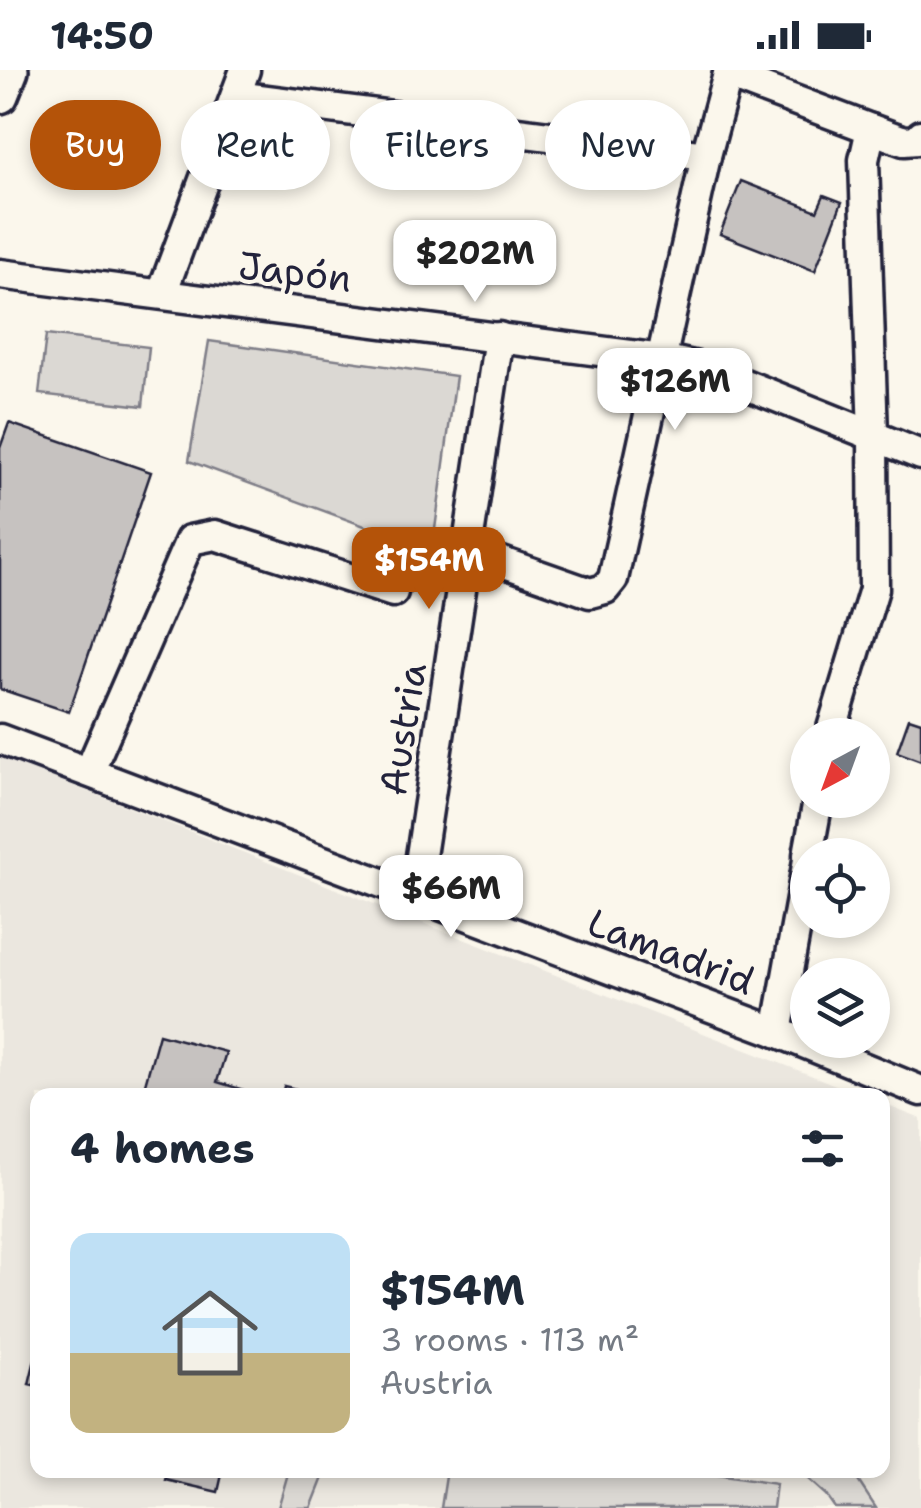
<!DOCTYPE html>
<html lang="en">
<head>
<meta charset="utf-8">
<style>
	:root { --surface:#fff; --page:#f6f6f7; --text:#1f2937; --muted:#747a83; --accent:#b45309 }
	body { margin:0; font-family:"Shantell Sans",sans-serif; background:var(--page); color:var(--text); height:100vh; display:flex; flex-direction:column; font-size:38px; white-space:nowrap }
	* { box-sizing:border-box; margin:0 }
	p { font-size:32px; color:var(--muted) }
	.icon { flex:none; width:55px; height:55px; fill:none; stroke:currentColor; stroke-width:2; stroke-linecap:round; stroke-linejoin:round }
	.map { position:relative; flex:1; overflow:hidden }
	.panel { position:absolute; left:30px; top:1018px; width:860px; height:390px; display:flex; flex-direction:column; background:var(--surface); border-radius:20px; box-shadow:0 5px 15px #0003 }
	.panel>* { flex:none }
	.banner { position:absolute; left:30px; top:30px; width:862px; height:90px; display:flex; gap:20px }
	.needle { width:65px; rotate:221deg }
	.tools { position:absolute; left:790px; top:648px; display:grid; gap:20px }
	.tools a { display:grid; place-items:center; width:100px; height:100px; border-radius:50%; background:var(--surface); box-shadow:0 5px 15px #0003; font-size:50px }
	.price { position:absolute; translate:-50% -85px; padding:0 22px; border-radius:20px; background:#fff; color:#222; font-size:32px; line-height:65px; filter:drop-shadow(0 2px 5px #0008) }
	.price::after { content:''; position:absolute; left:50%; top:60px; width:30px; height:22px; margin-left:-15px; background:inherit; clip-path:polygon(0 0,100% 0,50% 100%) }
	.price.active { background:var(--accent); color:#fff }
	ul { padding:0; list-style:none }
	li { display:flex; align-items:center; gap:30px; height:250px; padding:0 40px }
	li span { display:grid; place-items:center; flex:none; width:280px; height:200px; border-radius:20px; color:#555 }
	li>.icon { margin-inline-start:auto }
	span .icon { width:120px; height:120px; fill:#fffc; stroke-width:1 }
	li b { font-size:42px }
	h2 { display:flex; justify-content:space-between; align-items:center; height:120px; padding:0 40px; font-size:42px }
	.pill { padding:0 35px; border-radius:45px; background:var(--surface); box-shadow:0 5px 15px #0003; font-size:35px; line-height:90px }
	.pill.active { background:var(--accent); color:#fff }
	.status { display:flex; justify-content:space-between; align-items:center; height:70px; padding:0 50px; background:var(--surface); direction:ltr }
	.status svg { height:28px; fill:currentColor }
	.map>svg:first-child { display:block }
	.built { fill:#ebe7df }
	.green { fill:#dbd8d3; stroke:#7e7d87; stroke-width:2.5 }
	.building { fill:#c6c2c0; stroke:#22223b; stroke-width:2.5 }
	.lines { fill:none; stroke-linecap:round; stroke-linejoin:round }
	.minor-casing { stroke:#22223b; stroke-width:35 }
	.major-casing { stroke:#22223b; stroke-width:42 }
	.minor { stroke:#fbf7ec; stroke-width:28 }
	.major { stroke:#fbf7ec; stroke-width:35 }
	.labels { text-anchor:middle; stroke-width:8; stroke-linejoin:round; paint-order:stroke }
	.street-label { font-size:38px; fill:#22223b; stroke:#fbf7ec }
</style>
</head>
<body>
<div class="status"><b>14:50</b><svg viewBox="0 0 49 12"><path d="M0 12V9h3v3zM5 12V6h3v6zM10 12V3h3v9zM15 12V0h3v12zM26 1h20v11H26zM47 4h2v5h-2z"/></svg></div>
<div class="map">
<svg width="921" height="1438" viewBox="0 0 921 1438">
	<rect width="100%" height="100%" fill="#fbf7ec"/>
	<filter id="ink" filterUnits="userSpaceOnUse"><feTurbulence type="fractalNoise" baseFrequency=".01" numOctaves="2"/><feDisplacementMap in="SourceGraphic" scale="20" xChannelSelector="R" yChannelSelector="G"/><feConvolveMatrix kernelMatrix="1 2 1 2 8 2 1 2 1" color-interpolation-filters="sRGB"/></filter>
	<g filter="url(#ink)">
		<path class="built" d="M0,687L861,1025H38V1400H882L883,1034L921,1049V1438H0Z"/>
		<g class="green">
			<path d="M46,265L149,277L143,336L39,324Z"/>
			<path d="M209,271L456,306L432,481L189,391Z"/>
			<path d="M289,1400H326L311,1438H278Z"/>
			<path d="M447,1400H684L776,1414L773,1438H441Z"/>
			<path d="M798,1400H851L876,1438H835L826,1425Z"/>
		</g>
		<g class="building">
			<path d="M741,111L817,141L824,125L842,132L815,201L720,164Z"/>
			<path d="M9,353L151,402L69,642L0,619V378Z"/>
			<path d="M909,648L921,652V691L897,682Z"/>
			<path d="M159,964L226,982L217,1012L260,1025H142Z"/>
			<path d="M284,1016L321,1025H282Z"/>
			<path d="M38,1277V1316L29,1314Z"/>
			<path d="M169,1400H223L218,1422L166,1410Z"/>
		</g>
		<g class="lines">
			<g class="minor-casing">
				<g id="minor">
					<path d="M728,5L871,59L864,90L873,366L874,519L830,665"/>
					<path d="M236,26L706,86"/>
					<path d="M871,59L904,71L917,70L921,65"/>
					<path d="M0,204L662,289L707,299L921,385"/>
					<path d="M162,223L245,0"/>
					<path d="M468,480L590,523L605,519L613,509L706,86L729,0"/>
					<path d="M0,669L777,962L921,1021"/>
					<path d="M89,702L190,470L215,465L393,522"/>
					<path d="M808,785L818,730"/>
					<path d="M415,826L499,267"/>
					<path d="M777,962L808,790"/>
				</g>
			</g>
			<g class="major-casing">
				<path id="major" d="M0,25L10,0"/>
			</g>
			<use href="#minor" class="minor"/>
			<use href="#major" class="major"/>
		</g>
	</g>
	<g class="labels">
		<g class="street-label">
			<text transform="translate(295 202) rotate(7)" y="13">Japón</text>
			<text transform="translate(403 659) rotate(-81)" y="13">Austria</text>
			<text transform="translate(671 882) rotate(21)" y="13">Lamadrid</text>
		</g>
	</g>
</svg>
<div class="tools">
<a><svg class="needle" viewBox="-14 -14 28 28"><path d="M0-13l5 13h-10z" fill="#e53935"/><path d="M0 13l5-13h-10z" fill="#747a83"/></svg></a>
<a><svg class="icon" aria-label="locate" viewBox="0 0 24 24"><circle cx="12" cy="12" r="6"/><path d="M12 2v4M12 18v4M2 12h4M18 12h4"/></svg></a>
<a><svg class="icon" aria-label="layers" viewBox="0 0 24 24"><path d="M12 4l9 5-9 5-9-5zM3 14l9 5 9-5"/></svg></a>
</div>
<b class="price" style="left:475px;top:235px">$202M</b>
<b class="price" style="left:675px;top:363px">$126M</b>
<b class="price active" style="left:429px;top:542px">$154M</b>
<b class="price" style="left:451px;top:870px">$66M</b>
<div class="banner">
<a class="pill active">Buy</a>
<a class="pill">Rent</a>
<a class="pill">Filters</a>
<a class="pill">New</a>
</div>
<section class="panel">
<h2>4 homes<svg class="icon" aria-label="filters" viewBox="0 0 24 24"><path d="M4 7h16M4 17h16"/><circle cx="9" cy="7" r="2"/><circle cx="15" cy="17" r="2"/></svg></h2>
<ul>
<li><span style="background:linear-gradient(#bfe0f5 60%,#c2b280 0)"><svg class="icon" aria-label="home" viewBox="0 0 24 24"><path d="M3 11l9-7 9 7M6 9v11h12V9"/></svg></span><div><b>$154M</b><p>3 rooms · 113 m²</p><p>Austria</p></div></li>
</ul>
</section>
</div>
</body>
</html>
